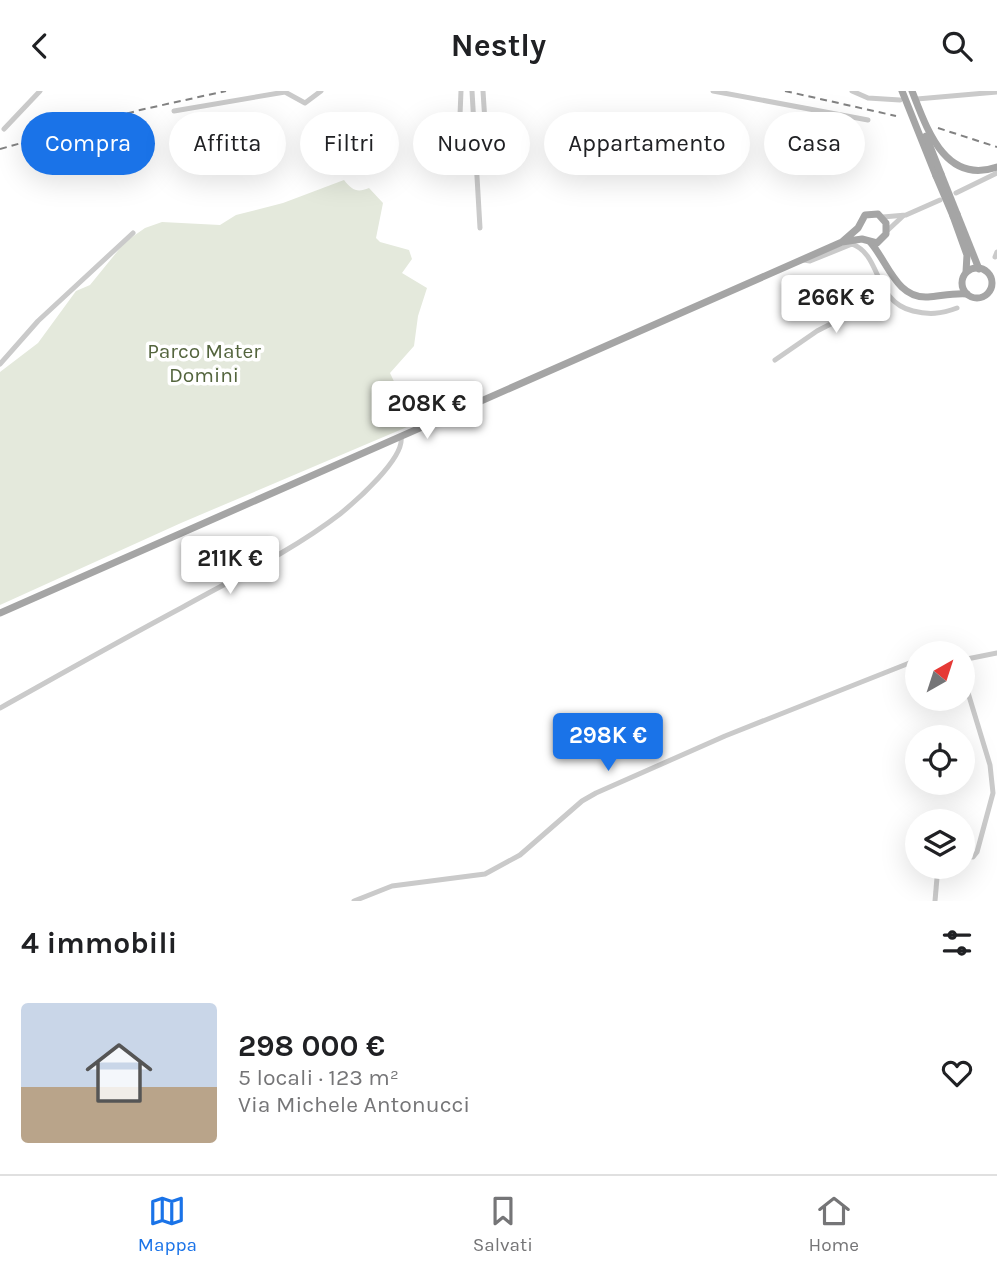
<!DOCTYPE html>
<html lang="it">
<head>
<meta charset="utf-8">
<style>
	:root { --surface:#fff; --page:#f2f2f2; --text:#202124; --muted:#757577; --line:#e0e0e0; --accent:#1a73e8 }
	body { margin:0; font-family:Karla,sans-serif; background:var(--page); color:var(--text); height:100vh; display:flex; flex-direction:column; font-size:26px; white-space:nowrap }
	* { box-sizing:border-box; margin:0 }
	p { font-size:23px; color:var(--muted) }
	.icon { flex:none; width:38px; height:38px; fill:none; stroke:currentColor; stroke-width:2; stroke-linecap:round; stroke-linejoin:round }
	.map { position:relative; height:810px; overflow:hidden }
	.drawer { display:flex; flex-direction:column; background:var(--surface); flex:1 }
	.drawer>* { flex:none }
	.hud { position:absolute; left:21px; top:21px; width:956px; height:63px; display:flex; gap:14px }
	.needle { width:46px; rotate:39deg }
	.tools { position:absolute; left:905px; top:550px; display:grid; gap:14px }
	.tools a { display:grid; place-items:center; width:70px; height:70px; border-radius:50%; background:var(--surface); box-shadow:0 7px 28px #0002; font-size:35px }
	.price { position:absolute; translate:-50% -60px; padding:0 16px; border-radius:7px; background:#fff; color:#222; font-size:23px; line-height:46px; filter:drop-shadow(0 2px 4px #0008) }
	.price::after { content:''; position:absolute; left:50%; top:42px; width:21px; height:16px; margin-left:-10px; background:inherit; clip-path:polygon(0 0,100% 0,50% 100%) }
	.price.selected { background:var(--accent); color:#fff }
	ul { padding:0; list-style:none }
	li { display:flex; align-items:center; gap:21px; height:175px; padding:0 21px }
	li span { display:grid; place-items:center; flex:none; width:196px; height:140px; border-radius:7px; color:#555 }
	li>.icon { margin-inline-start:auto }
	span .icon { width:84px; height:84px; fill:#fffc; stroke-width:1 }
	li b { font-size:30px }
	h2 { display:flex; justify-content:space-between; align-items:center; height:84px; padding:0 21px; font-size:30px }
	.pill { padding:0 24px; border-radius:32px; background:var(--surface); box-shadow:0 7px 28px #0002; font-size:24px; line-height:63px }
	.pill.selected { background:var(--accent); color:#fff }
	header { display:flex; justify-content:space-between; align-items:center; height:91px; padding:0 21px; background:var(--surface); font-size:32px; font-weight:700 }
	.tab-bar { display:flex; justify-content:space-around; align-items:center; height:98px; border-top:2px solid var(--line); background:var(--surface); font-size:19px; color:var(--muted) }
	.tab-bar a { display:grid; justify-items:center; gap:4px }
	.tab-bar .selected { color:var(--accent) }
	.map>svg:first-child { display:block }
	.green { fill:#e4e9dc }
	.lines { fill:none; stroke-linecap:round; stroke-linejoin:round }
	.minor { stroke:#cacaca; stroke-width:5 }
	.major { stroke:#a5a5a5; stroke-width:7 }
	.rail { stroke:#828282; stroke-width:2; stroke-dasharray:7 5; stroke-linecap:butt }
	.major-bridge { stroke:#a5a5a5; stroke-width:7 }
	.labels { text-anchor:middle; stroke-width:7; stroke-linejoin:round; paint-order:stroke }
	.park-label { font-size:21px; fill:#54653e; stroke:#fff }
</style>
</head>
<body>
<header><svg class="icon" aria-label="back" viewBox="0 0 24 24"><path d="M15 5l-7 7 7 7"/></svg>Nestly<svg class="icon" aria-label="search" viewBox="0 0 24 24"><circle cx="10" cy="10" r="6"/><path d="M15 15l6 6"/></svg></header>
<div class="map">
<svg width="997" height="810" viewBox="0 0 997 810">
	<rect width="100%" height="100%" fill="#fff"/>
	<path class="green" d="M344,89C352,99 357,102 369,97L383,112L376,147L380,151L409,159L412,168L402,182L427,197L418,225L414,255L390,282L414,333L181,432L0,514V281L38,252L76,200L90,194L125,151L145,137L162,131L220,134L236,124L283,112Z"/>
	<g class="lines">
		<g class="minor">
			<path d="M461,0L460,24L467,37L480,36L485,31L483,0"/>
			<path d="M472,0L480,137"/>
			<path d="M713,0L868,29"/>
			<path d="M852,0L868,7L900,9"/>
			<path d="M917,8L997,1"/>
			<path d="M174,20L285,1L305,12L321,0"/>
			<path d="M4,38L40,0"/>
			<path d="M956,102L997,82"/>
			<path d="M883,126L906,124L940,109"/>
			<path d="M888,139L903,125"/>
			<path d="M995,166L997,161"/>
			<path d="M804,169L810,170L852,153C882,164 873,210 913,220C929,224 941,223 957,217"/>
			<path d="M775,269L817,240L887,204"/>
			<path d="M0,273L38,230L133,142"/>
			<path d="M962,569L997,562"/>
			<path d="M962,582L990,674L993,702L977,761L973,766L962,765"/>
			<path d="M0,617C61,583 121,549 183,516C235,487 292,460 340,423C356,410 405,367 401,346"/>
			<path d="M354,810L392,795L485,783L520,764L582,710L596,702L725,645L917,569"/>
			<path d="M935,810L938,775"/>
		</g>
		<g class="major">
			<path d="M902,0L936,85"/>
			<path d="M912,0C927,38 945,94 997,76"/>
			<path d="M926,45L941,83"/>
			<path d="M957,123L979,178"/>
			<path d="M953,125L967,164L966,181"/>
			<path d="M871,152C888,172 897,208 928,206C941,205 953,202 967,203"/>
			<circle cx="977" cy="192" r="15"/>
			<path d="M0,522L842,151L862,148L877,152L886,143V132L878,123L865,124L858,137L842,151"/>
		</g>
		<g class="rail">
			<path d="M785,0L896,25"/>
			<path d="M938,37L997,56"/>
			<path d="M0,58L140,19L226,0"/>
		</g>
		<g class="major-bridge">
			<path d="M941,83L957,123"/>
			<path d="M936,85L953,125"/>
		</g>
	</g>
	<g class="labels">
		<g class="park-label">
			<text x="204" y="267">Parco Mater<tspan x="204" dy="24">Domini</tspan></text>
		</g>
	</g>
</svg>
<div class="tools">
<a><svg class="needle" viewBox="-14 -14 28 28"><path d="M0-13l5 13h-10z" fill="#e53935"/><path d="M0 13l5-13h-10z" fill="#757577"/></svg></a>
<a><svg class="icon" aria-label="locate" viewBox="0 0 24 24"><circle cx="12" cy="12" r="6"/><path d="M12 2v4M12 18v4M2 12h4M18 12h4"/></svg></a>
<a><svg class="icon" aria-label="layers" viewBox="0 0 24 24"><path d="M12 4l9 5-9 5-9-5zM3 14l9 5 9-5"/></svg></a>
</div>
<b class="price" style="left:836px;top:244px">266K €</b>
<b class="price" style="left:427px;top:350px">208K €</b>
<b class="price" style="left:230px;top:505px">211K €</b>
<b class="price selected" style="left:608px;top:682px">298K €</b>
<div class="hud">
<a class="pill selected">Compra</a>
<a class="pill">Affitta</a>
<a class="pill">Filtri</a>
<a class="pill">Nuovo</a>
<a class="pill">Appartamento</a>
<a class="pill">Casa</a>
</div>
</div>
<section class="drawer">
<h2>4 immobili<svg class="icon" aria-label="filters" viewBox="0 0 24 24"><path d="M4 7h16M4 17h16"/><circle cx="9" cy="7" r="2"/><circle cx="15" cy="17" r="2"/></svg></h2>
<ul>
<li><span style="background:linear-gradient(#c9d6e8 60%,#b9a48a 0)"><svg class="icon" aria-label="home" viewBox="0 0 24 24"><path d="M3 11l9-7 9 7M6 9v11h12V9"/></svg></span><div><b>298 000 €</b><p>5 locali · 123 m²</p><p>Via Michele Antonucci</p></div><svg class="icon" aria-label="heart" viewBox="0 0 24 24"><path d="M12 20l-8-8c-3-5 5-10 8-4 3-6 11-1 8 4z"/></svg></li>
</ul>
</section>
<nav class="tab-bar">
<a class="selected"><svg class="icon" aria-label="map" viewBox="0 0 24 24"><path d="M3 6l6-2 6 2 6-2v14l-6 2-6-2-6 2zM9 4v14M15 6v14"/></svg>Mappa</a>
<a><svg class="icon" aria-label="saved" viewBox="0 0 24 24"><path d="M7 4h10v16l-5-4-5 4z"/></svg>Salvati</a>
<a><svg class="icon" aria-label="home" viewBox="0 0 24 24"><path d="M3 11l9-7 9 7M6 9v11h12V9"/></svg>Home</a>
</nav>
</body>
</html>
